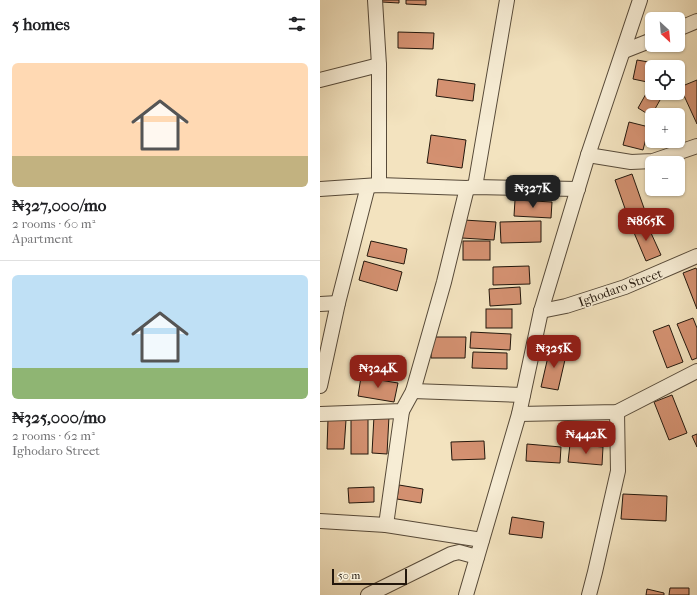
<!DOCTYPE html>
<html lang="en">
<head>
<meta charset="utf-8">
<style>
	:root { --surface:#fff; --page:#f2f2f2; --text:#202124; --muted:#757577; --line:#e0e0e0; --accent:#8f2418 }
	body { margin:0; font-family:"IM FELL French Canon",serif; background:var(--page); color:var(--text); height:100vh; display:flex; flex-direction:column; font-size:15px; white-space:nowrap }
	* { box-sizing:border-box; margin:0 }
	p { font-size:13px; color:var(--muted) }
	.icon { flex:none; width:22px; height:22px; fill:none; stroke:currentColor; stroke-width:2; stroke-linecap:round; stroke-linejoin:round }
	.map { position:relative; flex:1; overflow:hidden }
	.sheet { display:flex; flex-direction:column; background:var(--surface); width:320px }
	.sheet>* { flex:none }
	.needle { width:26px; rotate:154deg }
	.buttons { position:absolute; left:325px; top:12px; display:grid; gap:8px }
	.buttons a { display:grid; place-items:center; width:40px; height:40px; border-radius:6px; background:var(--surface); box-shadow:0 1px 3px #0004; font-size:20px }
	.scale { position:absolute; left:12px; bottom:10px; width:75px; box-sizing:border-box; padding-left:4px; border:2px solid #23170c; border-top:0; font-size:11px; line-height:14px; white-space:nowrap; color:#23170c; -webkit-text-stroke:3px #f7edd5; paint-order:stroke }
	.price { position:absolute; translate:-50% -34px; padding:0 9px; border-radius:8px; background:var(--accent); color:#fff; font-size:13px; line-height:26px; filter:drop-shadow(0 1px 2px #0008) }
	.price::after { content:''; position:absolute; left:50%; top:24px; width:12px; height:9px; margin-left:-6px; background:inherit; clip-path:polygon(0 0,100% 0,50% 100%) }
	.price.selected { background:#222; color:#fff }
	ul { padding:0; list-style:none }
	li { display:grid; align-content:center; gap:8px; height:212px; padding:0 12px }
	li+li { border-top:1px solid var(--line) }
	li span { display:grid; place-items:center; height:124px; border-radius:6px; color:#555 }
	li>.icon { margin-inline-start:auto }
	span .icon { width:72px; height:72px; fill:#fffc; stroke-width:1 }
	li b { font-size:17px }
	h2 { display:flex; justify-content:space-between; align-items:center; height:48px; padding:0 12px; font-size:17px }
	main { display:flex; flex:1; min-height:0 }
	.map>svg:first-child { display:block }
	.building { fill:#d49171; stroke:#23170c }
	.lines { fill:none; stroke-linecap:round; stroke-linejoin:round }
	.minor-casing { stroke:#574a39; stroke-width:16 }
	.minor { stroke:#f7edd5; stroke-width:14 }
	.labels { text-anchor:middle; stroke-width:3.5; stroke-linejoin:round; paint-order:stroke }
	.street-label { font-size:13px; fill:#23170c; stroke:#f7edd5 }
</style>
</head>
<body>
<main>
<section class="sheet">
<h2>5 homes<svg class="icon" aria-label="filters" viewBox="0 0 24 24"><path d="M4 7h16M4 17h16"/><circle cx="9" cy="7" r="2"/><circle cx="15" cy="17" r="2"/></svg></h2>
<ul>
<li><span style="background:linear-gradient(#ffd9b3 75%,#c2b280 0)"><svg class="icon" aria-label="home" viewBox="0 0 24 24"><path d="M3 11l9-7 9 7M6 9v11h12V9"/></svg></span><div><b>₦327,000/mo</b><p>2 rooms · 60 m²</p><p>Apartment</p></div></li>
<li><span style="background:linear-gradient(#bfe0f5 75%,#8fb573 0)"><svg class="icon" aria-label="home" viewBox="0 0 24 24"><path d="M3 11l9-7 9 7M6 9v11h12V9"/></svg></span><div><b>₦325,000/mo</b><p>2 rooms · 62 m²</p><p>Ighodaro Street</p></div></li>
</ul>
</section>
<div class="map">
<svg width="377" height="595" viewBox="0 0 377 595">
	<rect width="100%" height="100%" fill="#f3e3bf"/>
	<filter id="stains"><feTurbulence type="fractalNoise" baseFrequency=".005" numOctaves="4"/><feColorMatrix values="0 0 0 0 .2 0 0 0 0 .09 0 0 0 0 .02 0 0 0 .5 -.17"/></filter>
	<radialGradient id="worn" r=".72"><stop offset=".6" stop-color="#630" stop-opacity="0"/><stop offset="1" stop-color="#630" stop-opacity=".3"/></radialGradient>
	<g class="building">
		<path d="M62,0H79V3L62,2Z"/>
		<path d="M86,0H106V5L86,4Z"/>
		<path d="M78,32L114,33L113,49L78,48Z"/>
		<path d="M317,60L340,64L339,67H332V83L313,79Z"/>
		<path d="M118,79L155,84L153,101L116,96Z"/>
		<path d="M377,80V124L360,87Z"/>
		<path d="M327,92L340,100L331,116L318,108Z"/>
		<path d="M309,122L329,127L323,150L303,145Z"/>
		<path d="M111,135L146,140L142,168L107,163Z"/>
		<path d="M312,174L325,211L308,217L295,180Z"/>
		<path d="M195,200L232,202L231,218L194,216Z"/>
		<path d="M144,220L176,222L174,240L142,238Z"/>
		<path d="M221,221V242L181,243L180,222Z"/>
		<path d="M326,222L341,255L326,261L312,228Z"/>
		<path d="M51,241L87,249L84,264L47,256Z"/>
		<rect x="143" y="241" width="27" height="19"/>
		<path d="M44,261L82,272L77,291L39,280Z"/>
		<path d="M209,266L210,284L173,285V267Z"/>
		<path d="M376,268L377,270V309L363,273Z"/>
		<path d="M200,287L201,304L170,306L169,289Z"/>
		<rect x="166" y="309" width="26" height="19"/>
		<path d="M373,318L377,328V358L372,360L357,324Z"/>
		<path d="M349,325L363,362L347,368L333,331Z"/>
		<path d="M151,332L191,334L190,350L150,348Z"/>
		<path d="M112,337H146L145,358H111Z"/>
		<path d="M230,348L247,351L238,390L221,387Z"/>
		<path d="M153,352L187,353V369L152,368Z"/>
		<path d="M41,377L78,383L74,402L38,396Z"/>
		<path d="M352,395L367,433L349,440L334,402Z"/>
		<path d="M54,416H69L67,454L52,453Z"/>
		<path d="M8,419L26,420L24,449H7Z"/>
		<rect x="31" y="419" width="17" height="35"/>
		<path d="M377,434V447L372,436Z"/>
		<path d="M164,441L165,459L132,460L131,442Z"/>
		<path d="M207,444L241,447L240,463L206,461Z"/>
		<path d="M250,444L283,447L282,465L248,462Z"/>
		<path d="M79,485L103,489L101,503L77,499Z"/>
		<path d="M54,487V502L29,503L28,488Z"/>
		<path d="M303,494L347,496L346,521L301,519Z"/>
		<path d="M192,517L224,522L222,538L189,534Z"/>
		<path d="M350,588H369V595H349Z"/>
		<path d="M327,589L344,593V595H326Z"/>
	</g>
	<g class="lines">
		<g class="minor-casing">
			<g id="minor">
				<path d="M55,0L59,65V185"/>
				<path d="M358,29L377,21"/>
				<path d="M304,51L332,40"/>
				<path d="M0,80L59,65"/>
				<path d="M268,155L311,162L333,161L377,146"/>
				<path d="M155,187L187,0"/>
				<path d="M0,189L59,185L147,188L155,187L258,189"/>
				<path d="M0,304L18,303"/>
				<path d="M221,311L246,306L305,287L377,256"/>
				<path d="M0,386L18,303L48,186"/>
				<path d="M93,391L203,395"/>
				<path d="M0,414L82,411L93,391L124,282L147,188"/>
				<path d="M199,414L297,412L377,371"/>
				<path d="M0,521L66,525L162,540"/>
				<path d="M66,525L82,411"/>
				<path d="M48,595L131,554L139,552L157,557"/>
				<path d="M146,595L199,414L221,311L268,155L320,0"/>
				<path d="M269,595L275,572L298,471L297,412"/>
			</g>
		</g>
		<use href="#minor" class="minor"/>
	</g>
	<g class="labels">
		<g class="street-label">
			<text transform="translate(300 287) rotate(-20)" y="5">Ighodaro Street</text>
		</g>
	</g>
	<rect width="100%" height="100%" filter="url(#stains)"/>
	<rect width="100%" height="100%" fill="url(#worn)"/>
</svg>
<div class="buttons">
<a><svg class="needle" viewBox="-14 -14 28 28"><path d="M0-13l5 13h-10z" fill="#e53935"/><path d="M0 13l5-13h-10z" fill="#757577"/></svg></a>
<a><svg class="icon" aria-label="locate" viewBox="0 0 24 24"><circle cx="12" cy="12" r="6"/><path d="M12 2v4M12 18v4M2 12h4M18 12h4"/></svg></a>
<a>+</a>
<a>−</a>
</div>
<div class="scale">50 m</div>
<b class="price selected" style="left:213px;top:209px">₦327K</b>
<b class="price" style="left:326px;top:242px">₦865K</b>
<b class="price" style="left:234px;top:369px">₦325K</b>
<b class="price" style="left:58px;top:389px">₦324K</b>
<b class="price" style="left:266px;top:455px">₦442K</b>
</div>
</main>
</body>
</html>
